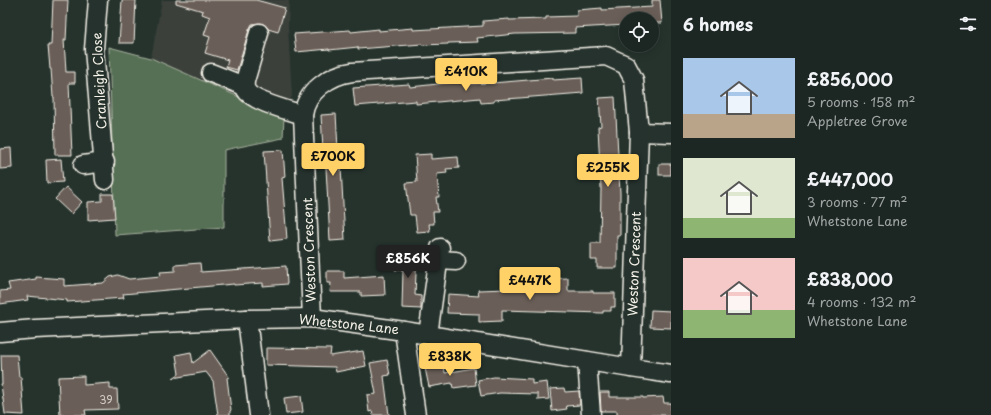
<!DOCTYPE html>
<html lang="en">
<head>
<meta charset="utf-8">
<style>
	:root { --surface:#1c2622; --page:#252e2a; --text:#f1f3f6; --muted:#a0a5a5; --line:#3a4340; --accent:#ffd166 }
	body { margin:0; font-family:"Playpen Sans",sans-serif; background:var(--page); color:var(--text); height:100vh; display:flex; flex-direction:column; font-size:15px; white-space:nowrap }
	* { box-sizing:border-box; margin:0 }
	p { font-size:13px; color:var(--muted) }
	.icon { flex:none; width:22px; height:22px; fill:none; stroke:currentColor; stroke-width:2; stroke-linecap:round; stroke-linejoin:round }
	.map { position:relative; flex:1; overflow:hidden }
	.drawer { display:flex; flex-direction:column; background:var(--surface); width:320px }
	.drawer>* { flex:none }
	.buttons { position:absolute; left:619px; top:12px; display:grid; gap:8px }
	.buttons a { display:grid; place-items:center; width:40px; height:40px; border-radius:50%; background:var(--surface); box-shadow:0 2px 10px #0003,0 0 0 1px var(--line); font-size:20px }
	.price { position:absolute; translate:-50% -34px; padding:0 9px; border-radius:4px; background:var(--accent); color:#111; font-size:13px; line-height:26px; filter:drop-shadow(0 1px 2px #0008) }
	.price::after { content:''; position:absolute; left:50%; top:24px; width:12px; height:9px; margin-left:-6px; background:inherit; clip-path:polygon(0 0,100% 0,50% 100%) }
	.price.current { background:#222; color:#fff }
	ul { padding:0; list-style:none }
	li { display:flex; align-items:center; gap:12px; height:100px; padding:0 12px }
	li span { display:grid; place-items:center; flex:none; width:112px; height:80px; border-radius:0px; color:#555 }
	li>.icon { margin-inline-start:auto }
	span .icon { width:48px; height:48px; fill:#fffc; stroke-width:1 }
	li b { font-size:17px }
	h2 { display:flex; justify-content:space-between; align-items:center; height:48px; padding:0 12px; font-size:17px }
	main { display:flex; flex:1; min-height:0 }
	.map>svg:first-child { display:block }
	.built { fill:#3b403a }
	.green { fill:#577055; stroke:#a6b09e }
	.building { fill:#6b5f58; stroke:#f4f1e8 }
	.lines { fill:none; stroke-linecap:round; stroke-linejoin:round }
	.minor-casing { stroke:#f4f1e8; stroke-width:21 }
	.minor { stroke:#26332d; stroke-width:18 }
	.labels { text-anchor:middle; stroke-width:3; stroke-linejoin:round; paint-order:stroke }
	.number-label { font-size:11px; fill:#d2ccc4 }
	.street-label { font-size:13px; fill:#f4f1e8; stroke:#26332d }
</style>
</head>
<body>
<main>
<div class="map">
<svg width="671" height="415" viewBox="0 0 671 415">
	<rect width="100%" height="100%" fill="#26332d"/>
	<filter id="ink" filterUnits="userSpaceOnUse"><feTurbulence type="fractalNoise" baseFrequency=".025" numOctaves="2"/><feDisplacementMap in="SourceGraphic" scale="8" xChannelSelector="R" yChannelSelector="G"/><feConvolveMatrix kernelMatrix="1 2 1 2 8 2 1 2 1" color-interpolation-filters="sRGB"/></filter>
	<g filter="url(#ink)">
		<path class="built" d="M162,0H289L288,27L292,96L284,117L283,138L224,150V227L115,235L109,47L151,58Z"/>
		<path class="green" d="M109,47L151,58L284,117L283,138L224,150V227L115,235Z"/>
		<g class="building">
			<path d="M53,0H68L66,40H64L66,72H75V83H69L72,155H55L54,97H53L51,69H50L48,45H51Z"/>
			<path d="M122,0H136L134,43H119Z"/>
			<path d="M176,0H256L285,8L278,32L268,29L266,26L262,23L252,24L249,30L237,70L226,67L228,60L205,53L210,37L204,35L210,17L202,14L203,11L176,3Z"/>
			<path d="M652,0H660L662,23H652V19H626V25L575,28V33L515,34L477,38L478,42L448,43V44L422,45V44L358,49V47L329,50V49L296,52L294,34L350,30L351,32L379,29V31L413,28V30L483,26V21L509,19V20L546,19V17L577,16V10L602,8V10L652,7Z"/>
			<path d="M553,78V80L582,78L583,93L494,100V102L481,103L480,98L416,104V101L355,106L353,88L409,84L410,87L466,81L467,84L492,83Z"/>
			<path d="M615,97L620,193V236H617V268H597V260H591V243H600L601,188L598,127L601,126L599,98Z"/>
			<path d="M336,114L338,149H340L345,240L330,241L325,150H323L321,115Z"/>
			<path d="M11,148L12,168L0,169V149Z"/>
			<path d="M283,150L285,177L282,178L287,239L270,241L264,151Z"/>
			<path d="M431,154V159L458,157L459,168L446,169L447,173L437,174L439,197H436L438,212H433L434,224H429L430,231L417,232L415,215H410L406,183L417,182L415,155Z"/>
			<path d="M61,159L63,182L47,183L46,160Z"/>
			<rect x="659" y="164" width="12" height="11"/>
			<path d="M66,187L82,202L71,214L55,199Z"/>
			<path d="M102,194H113L115,218L88,220V202L102,201Z"/>
			<path d="M396,251L417,252L415,295L421,296V309L402,308L403,270H395Z"/>
			<path d="M200,263L201,272L286,266L287,284L263,286V283L234,285V284L123,294L124,298L67,302V300L27,296L28,300L0,304V291L10,290L8,283L36,279V277L64,279V286L103,283L110,277L118,275L129,279L161,276L160,272L175,271V265Z"/>
			<path d="M327,271H344V278L384,275L385,295L361,296V292H330L331,283H327Z"/>
			<path d="M568,278V291H593V293H615V307H611V311H603V313L502,310V321L479,322V314L447,313L448,294L479,296L478,290L508,289V286L546,288V279Z"/>
			<path d="M651,310L671,311V328L650,327Z"/>
			<path d="M266,348L331,349L330,356L363,351L366,366L336,372L335,367L266,365Z"/>
			<path d="M210,350L229,377L227,378L231,410L230,411V415H218L213,381L206,372L173,378L179,374L176,355L191,352L193,363Z"/>
			<path d="M1,355H17L19,377H21L24,415L5,414L1,384H2Z"/>
			<path d="M387,360L390,375L384,376L389,415H373L372,411L369,412L367,395L376,394L370,363Z"/>
			<path d="M444,365L445,373L474,368L476,385L453,388L452,383L429,387L425,368Z"/>
			<path d="M84,376V385L110,383V389H117L118,409L85,410L86,415H60L58,377Z"/>
			<path d="M494,377L532,379V384L547,382L549,399L538,400V394L500,393L481,396L478,380Z"/>
			<path d="M564,388L565,392L579,391L580,405L566,406L567,409L552,411L550,389Z"/>
			<path d="M600,392H609V397H643V398L663,397L664,403H671V415H617V411H601Z"/>
			<path d="M301,396L303,412L286,414L284,398Z"/>
		</g>
		<g class="lines">
			<g class="minor-casing">
				<g id="minor">
					<path d="M98,0L94,49L105,180"/>
					<path d="M259,33L245,81C245,84 244,87 246,90C251,101 291,111 303,115"/>
					<path d="M211,73L244,86"/>
					<path d="M639,132L671,133"/>
					<path d="M83,165L105,162"/>
					<path d="M439,260L456,261"/>
					<path d="M312,318L303,115C306,92 329,75 352,72L606,56L626,65L634,80L639,132L631,368"/>
					<path d="M247,319L259,415"/>
					<path d="M404,331L416,415"/>
					<path d="M0,332L35,329L247,319L312,318L404,331L631,368L671,374"/>
					<path d="M428,335L440,248"/>
					<path d="M587,361L591,415"/>
				</g>
			</g>
			<use href="#minor" class="minor"/>
		</g>
	</g>
	<g class="labels">
		<g class="number-label">
			<text x="106" y="404">39</text>
		</g>
		<g class="street-label">
			<text transform="translate(99 81) rotate(-93)" y="5">Cranleigh Close</text>
			<text transform="translate(309 250) rotate(-92)" y="5">Weston Crescent</text>
			<text transform="translate(634 264) rotate(-88)" y="5">Weston Crescent</text>
			<text transform="translate(349 324) rotate(6)" y="5">Whetstone Lane</text>
		</g>
	</g>
</svg>
<div class="buttons">
<a><svg class="icon" aria-label="locate" viewBox="0 0 24 24"><circle cx="12" cy="12" r="6"/><path d="M12 2v4M12 18v4M2 12h4M18 12h4"/></svg></a>
</div>
<b class="price" style="left:466px;top:92px">£410K</b>
<b class="price" style="left:333px;top:177px">£700K</b>
<b class="price" style="left:608px;top:188px">£255K</b>
<b class="price current" style="left:408px;top:279px">£856K</b>
<b class="price" style="left:530px;top:301px">£447K</b>
<b class="price" style="left:450px;top:377px">£838K</b>
</div>
<section class="drawer">
<h2>6 homes<svg class="icon" aria-label="filters" viewBox="0 0 24 24"><path d="M4 7h16M4 17h16"/><circle cx="9" cy="7" r="2"/><circle cx="15" cy="17" r="2"/></svg></h2>
<ul>
<li><span style="background:linear-gradient(#a9c7e8 70%,#b9a48a 0)"><svg class="icon" aria-label="home" viewBox="0 0 24 24"><path d="M3 11l9-7 9 7M6 9v11h12V9"/></svg></span><div><b>£856,000</b><p>5 rooms · 158 m²</p><p>Appletree Grove</p></div></li>
<li><span style="background:linear-gradient(#dfe7d0 75%,#8fb573 0)"><svg class="icon" aria-label="home" viewBox="0 0 24 24"><path d="M3 11l9-7 9 7M6 9v11h12V9"/></svg></span><div><b>£447,000</b><p>3 rooms · 77 m²</p><p>Whetstone Lane</p></div></li>
<li><span style="background:linear-gradient(#f6c9c9 65%,#8fb573 0)"><svg class="icon" aria-label="home" viewBox="0 0 24 24"><path d="M3 11l9-7 9 7M6 9v11h12V9"/></svg></span><div><b>£838,000</b><p>4 rooms · 132 m²</p><p>Whetstone Lane</p></div></li>
</ul>
</section>
</main>
</body>
</html>
